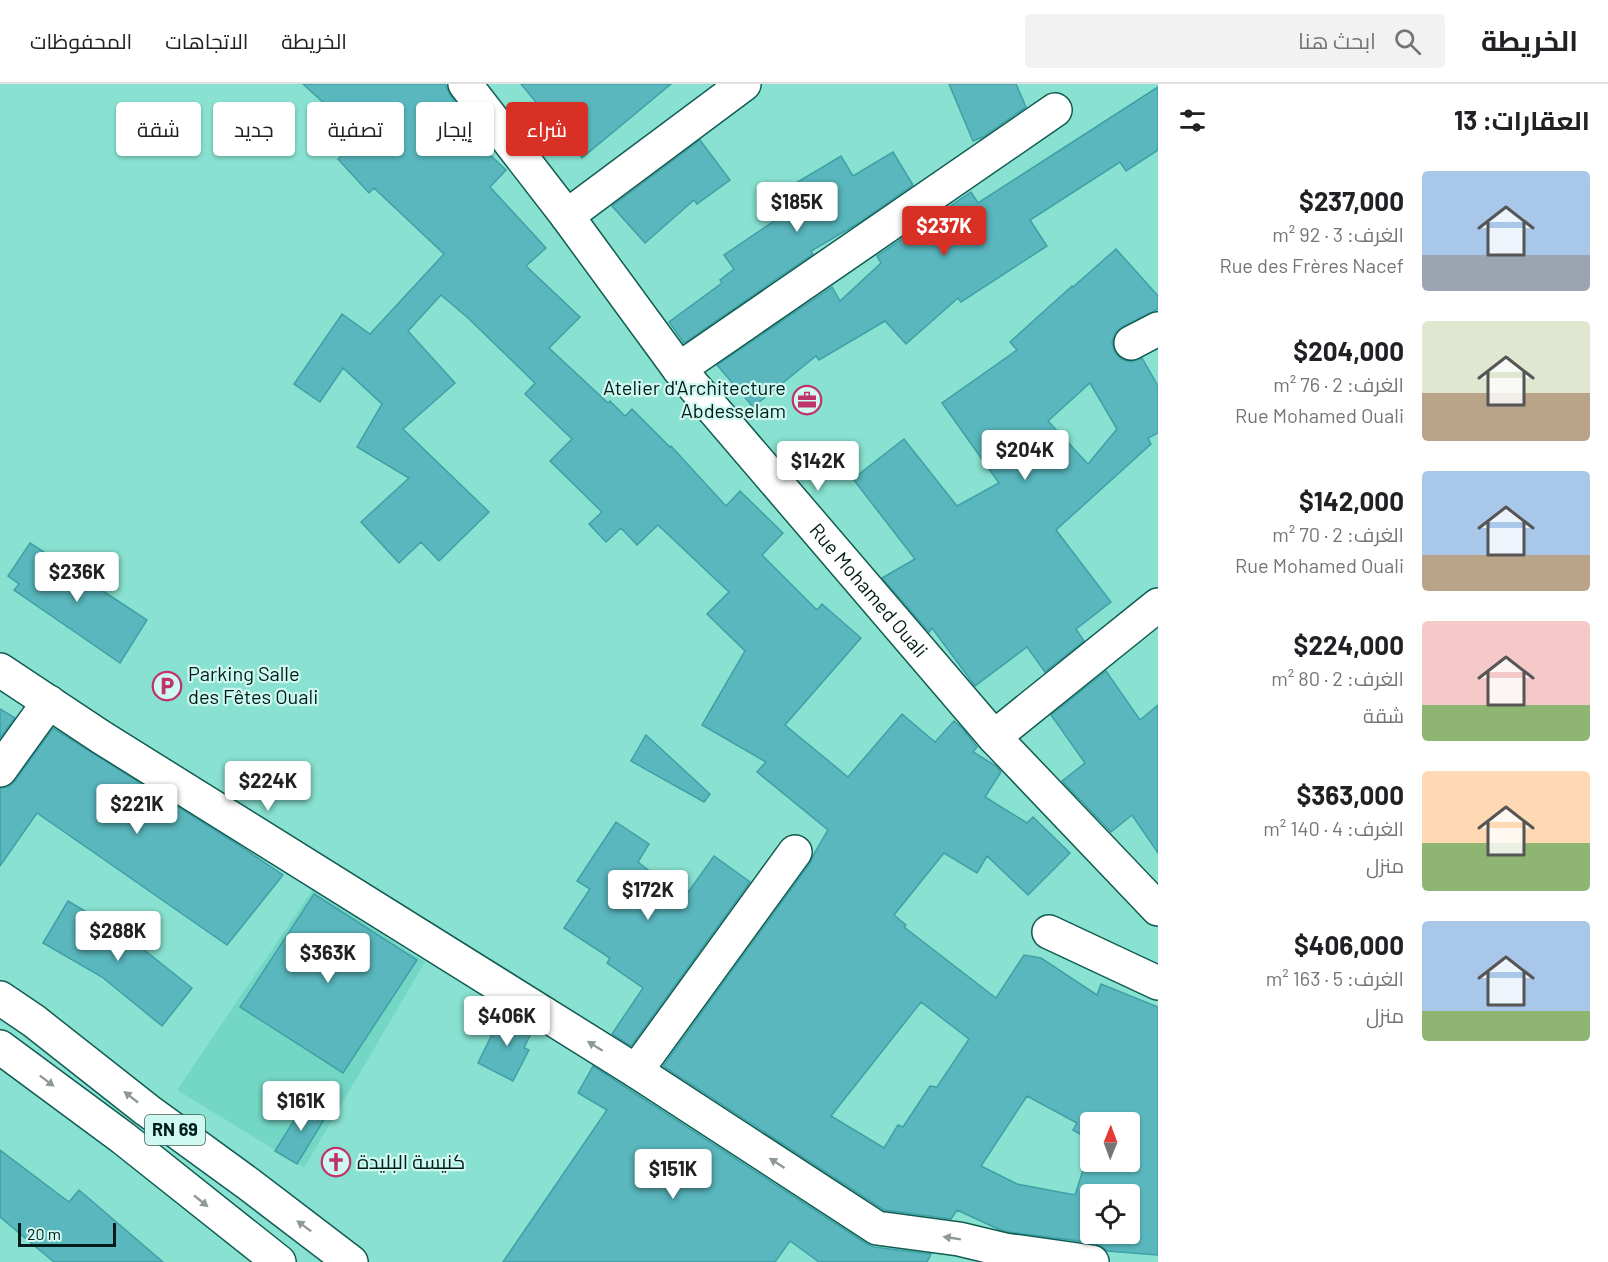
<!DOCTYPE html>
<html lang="ar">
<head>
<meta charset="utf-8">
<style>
	:root { --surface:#fff; --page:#f2f2f2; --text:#202124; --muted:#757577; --line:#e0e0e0; --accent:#d93025 }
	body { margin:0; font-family:Barlow,Cairo,sans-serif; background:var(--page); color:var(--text); direction:rtl; height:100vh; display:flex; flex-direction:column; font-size:22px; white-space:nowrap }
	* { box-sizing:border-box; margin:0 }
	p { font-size:20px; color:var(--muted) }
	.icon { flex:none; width:33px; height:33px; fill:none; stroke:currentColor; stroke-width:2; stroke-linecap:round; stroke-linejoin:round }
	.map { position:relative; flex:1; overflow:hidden; direction:ltr }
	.panel { display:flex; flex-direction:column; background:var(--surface); width:450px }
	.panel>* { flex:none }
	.hud { position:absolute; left:18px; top:18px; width:570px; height:54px; direction:rtl; display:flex; gap:12px }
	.needle { width:39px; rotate:1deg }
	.buttons { position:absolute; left:1080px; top:1028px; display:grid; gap:12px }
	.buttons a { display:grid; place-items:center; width:60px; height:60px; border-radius:6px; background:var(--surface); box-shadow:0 2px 4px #0004; font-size:30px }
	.scale { position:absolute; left:18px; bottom:15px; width:98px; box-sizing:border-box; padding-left:6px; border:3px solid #011c18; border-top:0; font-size:16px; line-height:21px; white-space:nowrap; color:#011c18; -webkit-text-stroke:4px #cff9f0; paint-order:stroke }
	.price { position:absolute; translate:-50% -51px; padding:0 14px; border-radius:6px; background:#fff; color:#222; font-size:20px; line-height:39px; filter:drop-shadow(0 2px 3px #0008) }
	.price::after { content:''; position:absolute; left:50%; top:36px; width:18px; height:14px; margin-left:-9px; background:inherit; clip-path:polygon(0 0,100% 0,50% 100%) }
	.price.active { background:var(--accent); color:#fff }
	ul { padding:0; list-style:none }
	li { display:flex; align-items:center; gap:18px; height:150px; padding:0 18px }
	li span { display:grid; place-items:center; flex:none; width:168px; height:120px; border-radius:6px; color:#555 }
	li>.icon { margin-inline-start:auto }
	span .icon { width:72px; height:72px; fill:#fffc; stroke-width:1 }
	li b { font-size:26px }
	h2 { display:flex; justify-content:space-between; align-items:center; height:72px; padding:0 18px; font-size:26px }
	.pill { padding:0 21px; border-radius:6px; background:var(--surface); box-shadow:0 2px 4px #0004; font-size:21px; line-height:54px }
	.pill.active { background:var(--accent); color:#fff }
	header { display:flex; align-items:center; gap:36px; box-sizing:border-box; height:84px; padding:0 30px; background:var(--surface); border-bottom:2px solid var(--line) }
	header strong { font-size:28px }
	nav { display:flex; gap:33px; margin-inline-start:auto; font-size:21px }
	.search { width:420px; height:54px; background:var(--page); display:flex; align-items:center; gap:15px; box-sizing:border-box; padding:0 21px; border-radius:6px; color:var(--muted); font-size:22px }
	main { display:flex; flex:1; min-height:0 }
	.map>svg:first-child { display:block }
	.built { fill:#74d7c5 }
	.building { fill:#59b7bd; stroke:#3fa0a6; stroke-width:1.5; fill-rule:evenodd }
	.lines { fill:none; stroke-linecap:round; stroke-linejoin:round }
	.street-casing { stroke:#115c52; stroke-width:36 }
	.secondary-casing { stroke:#115c52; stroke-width:36 }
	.primary-casing { stroke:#115c52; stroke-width:36 }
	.street { stroke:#fff; stroke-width:33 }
	.secondary { stroke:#fff; stroke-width:33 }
	.primary { stroke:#fff; stroke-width:33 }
	.oneway { fill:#8d9997 }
	.labels { text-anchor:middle; stroke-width:4.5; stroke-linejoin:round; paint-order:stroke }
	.shield { fill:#cff9f0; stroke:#3f5e59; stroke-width:1.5 }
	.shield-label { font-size:18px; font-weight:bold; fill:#011c18 }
	.poi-label { font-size:20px; fill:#011c18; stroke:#cff9f0; text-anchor:start }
	.street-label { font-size:20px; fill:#011c18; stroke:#cff9f0 }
</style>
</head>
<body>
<header>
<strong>الخريطة</strong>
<div class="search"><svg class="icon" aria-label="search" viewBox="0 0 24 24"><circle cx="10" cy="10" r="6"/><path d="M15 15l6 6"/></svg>ابحث هنا</div>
<nav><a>الخريطة</a><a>الاتجاهات</a><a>المحفوظات</a></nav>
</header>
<main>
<section class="panel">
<h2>العقارات: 13<svg class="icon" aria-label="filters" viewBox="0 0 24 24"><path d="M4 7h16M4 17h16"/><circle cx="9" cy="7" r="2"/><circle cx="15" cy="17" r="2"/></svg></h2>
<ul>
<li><span style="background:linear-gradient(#a9c7e8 70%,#9aa5b1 0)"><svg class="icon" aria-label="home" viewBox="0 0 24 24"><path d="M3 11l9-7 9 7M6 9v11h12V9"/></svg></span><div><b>$237,000</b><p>الغرف: 3 · 92 m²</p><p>Rue des Frères Nacef</p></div></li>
<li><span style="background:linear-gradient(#dfe7d0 60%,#b9a48a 0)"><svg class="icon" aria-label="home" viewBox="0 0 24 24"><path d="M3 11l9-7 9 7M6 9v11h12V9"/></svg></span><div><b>$204,000</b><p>الغرف: 2 · 76 m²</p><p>Rue Mohamed Ouali</p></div></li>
<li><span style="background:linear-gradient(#a9c7e8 70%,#b9a48a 0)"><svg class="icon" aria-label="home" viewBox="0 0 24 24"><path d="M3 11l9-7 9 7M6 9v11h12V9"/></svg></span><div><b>$142,000</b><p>الغرف: 2 · 70 m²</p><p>Rue Mohamed Ouali</p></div></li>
<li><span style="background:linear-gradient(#f6c9c9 70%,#8fb573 0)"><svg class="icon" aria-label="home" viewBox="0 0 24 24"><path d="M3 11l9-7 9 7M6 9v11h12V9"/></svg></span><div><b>$224,000</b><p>الغرف: 2 · 80 m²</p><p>شقة</p></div></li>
<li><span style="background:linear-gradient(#ffd9b3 60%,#8fb573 0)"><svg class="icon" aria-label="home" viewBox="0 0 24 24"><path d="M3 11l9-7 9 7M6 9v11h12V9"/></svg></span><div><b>$363,000</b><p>الغرف: 4 · 140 m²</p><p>منزل</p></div></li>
<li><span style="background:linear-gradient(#a9c7e8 75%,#8fb573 0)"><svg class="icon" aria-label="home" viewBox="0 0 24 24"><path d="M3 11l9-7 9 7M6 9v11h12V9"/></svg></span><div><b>$406,000</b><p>الغرف: 5 · 163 m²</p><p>منزل</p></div></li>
</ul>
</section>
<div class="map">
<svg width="1158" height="1178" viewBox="0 0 1158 1178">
	<rect width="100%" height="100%" fill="#89e2d1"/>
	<path class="built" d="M313,805L425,878L304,1084L177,1006Z"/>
	<g class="building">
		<path d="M303,0H445L450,11L461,26L451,34L506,86L490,103L546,164L526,182L580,233L549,264L608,319L610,317L625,332L632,325L670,363L671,362L726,422L740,407L783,449L762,471L817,526L822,520L861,554L785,641L848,693L902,630L935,658L954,637L962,644L977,663L973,668L996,682L1001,688L985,713L1027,739L1033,733L1070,769L1028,811L987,772L977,789L944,769L894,831L906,841L904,843L996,914L1024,871L1041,874L1097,911L1101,900L1158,923V1171L1107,1167L1103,1163L1095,1159L1008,1148L998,1145L957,1126L951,1135L884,1126L663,982L810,779L814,770L828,746L757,688L766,678L702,641L745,567L707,530L729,508L658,441L637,461L621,444L606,458L589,440L602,428L550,377L572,355L525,310L535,299L468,234L441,211L408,247L455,299L403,345L489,428L439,477L421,458L399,479L361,438L409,394L357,363L382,320L343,284L320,318L294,300L342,230L370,250L444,170L374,104L369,109L338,75L362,54ZM921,918L969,955L937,1003L930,1002L903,1043L898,1041L884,1064L831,1032ZM1027,1012L1077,1039L1073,1046L1090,1056V1038H1130V1077H1090V1064L1075,1111L1017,1100L981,1082ZM1090,1110H1130V1149H1090Z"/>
		<path d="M521,0H671L582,74Z"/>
		<path d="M949,0H1016L1026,23L983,53L973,57Z"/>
		<path d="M1158,3V66L1126,87L1120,78L1030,136L1047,162L961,218L958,214L906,260L885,237L819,276L816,272L753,323L717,281L832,203L840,217L881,179L877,172L971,108L978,119Z"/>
		<path d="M700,56L730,96L697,120L694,116L645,159L612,122Z"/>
		<path d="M893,68L913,101L857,140L811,167L813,170L684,259L669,238L722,199L720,196L734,185L724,171L777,135L766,117L841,72L853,92Z"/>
		<path d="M1116,165L1158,212V225L1122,243L1115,249L1112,259L1115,268L1121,275L1131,278L1142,274L1158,302V349L1148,354L1151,360L1056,446L1111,518L1076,545L1084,557L1045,588L1027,563L975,602L932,544L929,548L882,494L915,475L853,395L904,355L957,422L999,399L942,319L1017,266L1010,258L1072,202L1073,203ZM1090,299L1117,345L1088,380L1048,337Z"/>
		<path d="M30,459L147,536L120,579L14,506L19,500L8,492Z"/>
		<path d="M1106,587L1140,636L1158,621V769L1132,731L1111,748L1062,697L1085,679L1051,631Z"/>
		<path d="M0,625L15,634L0,654Z"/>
		<path d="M53,644L237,760L283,791L227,861L37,729L0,782V704L8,703L15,697Z"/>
		<path d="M646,651L710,710L704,718L631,677Z"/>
		<path d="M616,738L649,760L638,778L684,814L714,772L750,798L631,962L612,950L643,904L607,879L610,874L564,844L590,805L577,797Z"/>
		<path d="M314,810L417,876L343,989L240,923Z"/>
		<path d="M68,817L127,852L192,904L162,942L102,893L43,859Z"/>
		<path d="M503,928L533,945L524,964L529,966L513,997L478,979Z"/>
		<path d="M593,982L867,1160L874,1163L931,1170L927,1178H819L790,1157L775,1178H503L607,1026L578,1009Z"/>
		<path d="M306,1017L328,1029L297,1080L275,1067Z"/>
		<path d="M0,1066L69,1118L79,1106L163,1178H54L0,1133Z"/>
	</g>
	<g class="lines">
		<g class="street-casing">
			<g id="street">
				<path d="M1131,259L1158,245"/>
				<path d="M679,285L1055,26"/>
				<path d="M0,586L101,653L636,987L877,1144L959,1155L1005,1166L1092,1178"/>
				<path d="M994,653L1158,521"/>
				<path d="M0,686L49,618"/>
				<path d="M1049,848L1158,899"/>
				<path d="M636,987L795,768"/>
			</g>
		</g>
		<g class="secondary-casing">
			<g id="secondary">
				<path id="s1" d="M465,0L567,132L679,285L994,653L1158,825"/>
				<path d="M567,132L744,0"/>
			</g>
		</g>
		<g class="primary-casing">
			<g id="primary">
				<path d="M0,914L34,937L147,1026L250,1101L351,1178"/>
				<path d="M0,963L123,1054L279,1178"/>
			</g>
		</g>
		<use href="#street" class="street"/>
		<use href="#secondary" class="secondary"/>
		<use href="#primary" class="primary"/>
	</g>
	<defs><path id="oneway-solid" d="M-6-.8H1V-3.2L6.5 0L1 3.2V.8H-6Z" transform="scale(1.5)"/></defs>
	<g class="oneway">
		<use href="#oneway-solid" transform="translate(595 962) rotate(-148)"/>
		<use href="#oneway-solid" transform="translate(47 997) rotate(37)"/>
		<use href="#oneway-solid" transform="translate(131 1013) rotate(-142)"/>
		<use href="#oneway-solid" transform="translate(777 1079) rotate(-147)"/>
		<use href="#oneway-solid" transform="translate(201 1117) rotate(39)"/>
		<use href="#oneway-solid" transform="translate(304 1142) rotate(-143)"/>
		<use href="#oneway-solid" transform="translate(952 1154) rotate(-171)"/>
	</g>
	<defs>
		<g id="office-ring" transform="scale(1.5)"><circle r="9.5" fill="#cff9f0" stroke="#be336b" stroke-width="1.5"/><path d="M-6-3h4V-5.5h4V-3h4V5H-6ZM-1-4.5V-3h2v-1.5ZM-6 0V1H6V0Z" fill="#be336b"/></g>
		<g id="parking-ring" transform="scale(1.5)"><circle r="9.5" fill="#cff9f0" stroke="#be336b" stroke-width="1.5"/><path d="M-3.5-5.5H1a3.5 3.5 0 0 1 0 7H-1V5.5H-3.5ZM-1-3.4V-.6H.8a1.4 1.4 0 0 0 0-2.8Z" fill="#be336b"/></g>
		<g id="church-ring" transform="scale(1.5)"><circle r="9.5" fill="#cff9f0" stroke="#be336b" stroke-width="1.5"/><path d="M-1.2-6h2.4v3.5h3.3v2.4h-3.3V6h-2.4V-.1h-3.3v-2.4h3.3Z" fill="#be336b"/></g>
	</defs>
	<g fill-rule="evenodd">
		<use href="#office-ring" x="807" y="316"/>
		<use href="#parking-ring" x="167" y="602"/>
		<use href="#church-ring" x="336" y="1078"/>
	</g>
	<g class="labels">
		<rect class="shield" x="145" y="1031" width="60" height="30" rx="4.5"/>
		<g class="shield-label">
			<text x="175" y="1052">RN 69</text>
		</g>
		<g class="poi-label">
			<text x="786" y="311" text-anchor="end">Atelier d'Architecture<tspan x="786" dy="23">Abdesselam</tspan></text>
			<text x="188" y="597">Parking Salle<tspan x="188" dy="23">des Fêtes Ouali</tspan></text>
			<text x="357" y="1085">كنيسة البليدة</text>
		</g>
		<g class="street-label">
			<text dy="7" stroke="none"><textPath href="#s1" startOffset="648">Rue Mohamed Ouali</textPath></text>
		</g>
	</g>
</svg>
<div class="buttons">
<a><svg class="needle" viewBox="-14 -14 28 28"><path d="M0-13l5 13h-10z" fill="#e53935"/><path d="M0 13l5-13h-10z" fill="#757577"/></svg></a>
<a><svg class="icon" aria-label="locate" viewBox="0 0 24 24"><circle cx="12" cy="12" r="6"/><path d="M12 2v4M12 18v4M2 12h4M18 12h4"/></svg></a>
</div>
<div class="scale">20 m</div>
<b class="price" style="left:797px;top:149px">$185K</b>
<b class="price active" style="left:944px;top:173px">$237K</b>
<b class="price" style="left:1025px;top:397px">$204K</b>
<b class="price" style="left:818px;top:408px">$142K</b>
<b class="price" style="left:77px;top:519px">$236K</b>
<b class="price" style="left:268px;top:728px">$224K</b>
<b class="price" style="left:137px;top:751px">$221K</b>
<b class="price" style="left:648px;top:837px">$172K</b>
<b class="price" style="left:118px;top:878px">$288K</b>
<b class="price" style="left:328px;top:900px">$363K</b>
<b class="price" style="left:507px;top:963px">$406K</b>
<b class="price" style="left:301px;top:1048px">$161K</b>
<b class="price" style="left:673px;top:1116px">$151K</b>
<div class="hud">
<a class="pill active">شراء</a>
<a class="pill">إيجار</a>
<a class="pill">تصفية</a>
<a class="pill">جديد</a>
<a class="pill">شقة</a>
</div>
</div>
</main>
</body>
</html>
